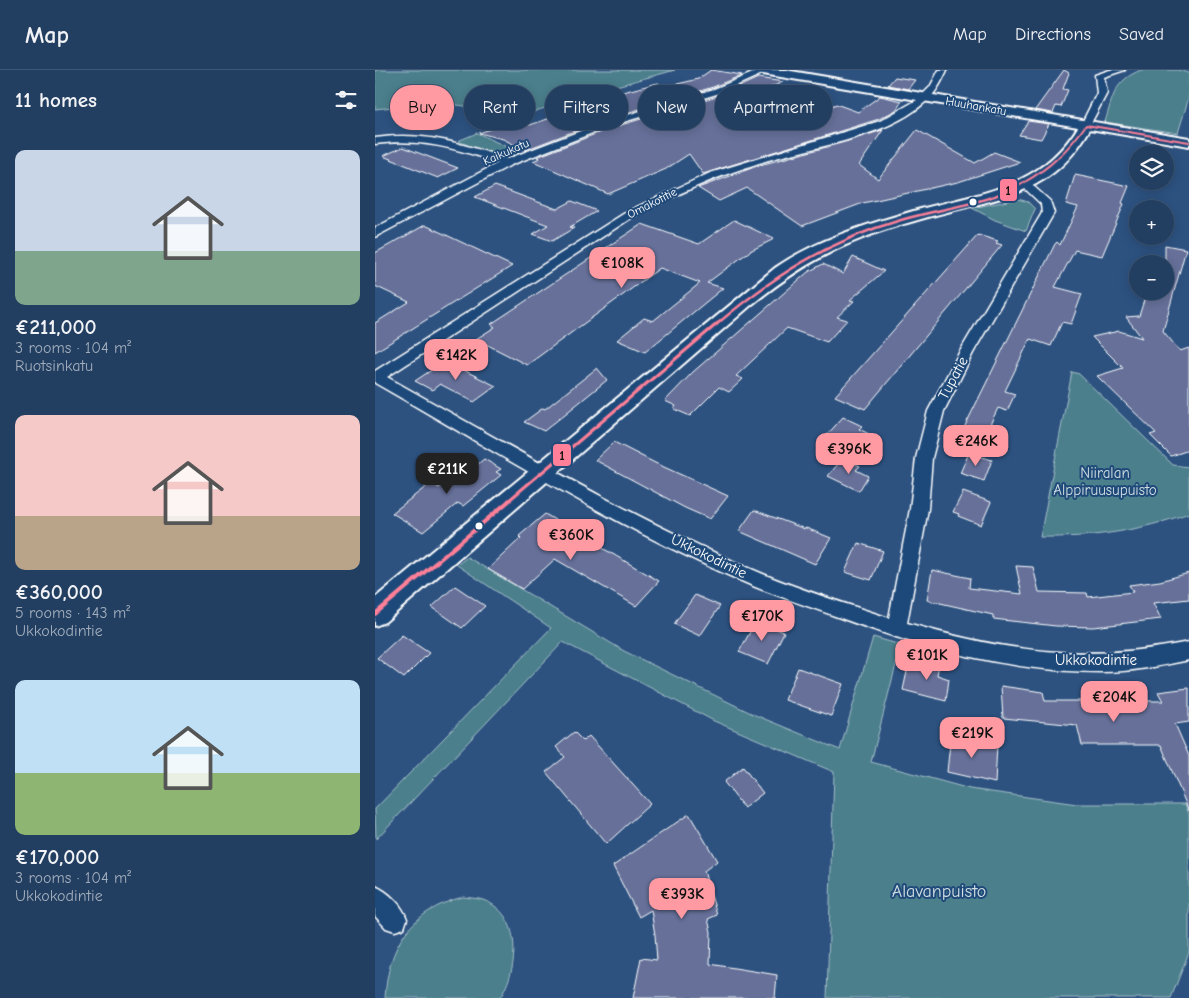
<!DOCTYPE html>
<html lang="en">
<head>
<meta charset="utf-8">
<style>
	:root { --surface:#223e60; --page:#2e4969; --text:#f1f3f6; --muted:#a2aebd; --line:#3f5775; --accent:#ff9aa2 }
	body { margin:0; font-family:"Comic Neue",sans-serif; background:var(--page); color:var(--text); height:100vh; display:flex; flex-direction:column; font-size:19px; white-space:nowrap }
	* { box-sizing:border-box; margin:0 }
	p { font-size:16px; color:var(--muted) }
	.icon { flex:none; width:28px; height:28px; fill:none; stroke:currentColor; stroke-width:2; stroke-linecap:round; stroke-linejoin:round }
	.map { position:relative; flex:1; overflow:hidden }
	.side { display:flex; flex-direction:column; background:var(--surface); width:375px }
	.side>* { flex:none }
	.hud { position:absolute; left:15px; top:15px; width:475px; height:45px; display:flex; gap:10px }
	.buttons { position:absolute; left:754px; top:75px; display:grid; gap:10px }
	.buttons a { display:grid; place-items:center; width:45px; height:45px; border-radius:50%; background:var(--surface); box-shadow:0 2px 12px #0003,0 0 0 1px var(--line); font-size:25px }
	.price { position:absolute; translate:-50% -42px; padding:0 11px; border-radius:10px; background:var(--accent); color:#111; font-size:16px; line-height:32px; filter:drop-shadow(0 1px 2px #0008) }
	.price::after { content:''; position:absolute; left:50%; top:30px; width:15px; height:11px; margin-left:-8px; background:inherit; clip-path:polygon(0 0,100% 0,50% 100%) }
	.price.selected { background:#222; color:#fff }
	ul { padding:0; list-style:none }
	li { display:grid; align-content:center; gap:10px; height:265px; padding:0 15px }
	li span { display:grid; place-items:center; height:155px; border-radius:10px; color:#555 }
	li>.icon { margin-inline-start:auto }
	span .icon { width:90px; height:90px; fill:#fffc; stroke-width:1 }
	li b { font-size:21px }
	h2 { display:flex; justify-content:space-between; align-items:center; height:60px; padding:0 15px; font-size:21px }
	.chip { padding:0 18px; border-radius:22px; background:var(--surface); box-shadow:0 2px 12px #0003,0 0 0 1px var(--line); font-size:18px; line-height:45px }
	.chip.selected { background:var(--accent); color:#111 }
	header { display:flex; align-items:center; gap:30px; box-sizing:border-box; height:70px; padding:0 25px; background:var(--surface); border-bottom:1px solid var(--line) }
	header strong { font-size:24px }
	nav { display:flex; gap:28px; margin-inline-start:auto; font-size:18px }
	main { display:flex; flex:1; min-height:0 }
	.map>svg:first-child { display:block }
	.green { fill:#4b7f8c; stroke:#a5bfc6 }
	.building { fill:#667099; stroke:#fff }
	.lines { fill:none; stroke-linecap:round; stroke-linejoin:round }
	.street-casing { stroke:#fff; stroke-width:3 }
	.secondary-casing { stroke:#fff; stroke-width:4 }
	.street { fill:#1f4a7a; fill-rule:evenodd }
	.secondary { fill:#1f4a7a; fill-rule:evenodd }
	.bus-1-far3-casing { stroke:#1f4a7a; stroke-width:4 }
	.bus-1-far2-casing { stroke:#1f4a7a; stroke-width:5 }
	.bus-1-far1-casing { stroke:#1f4a7a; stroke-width:6 }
	.bus-1-casing { stroke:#1f4a7a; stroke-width:8 }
	.bus-1-far3 { stroke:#ff8098; stroke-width:2 }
	.bus-1-far2 { stroke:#ff8098; stroke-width:2.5 }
	.bus-1-far1 { stroke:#ff8098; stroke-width:3 }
	.bus-1 { stroke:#ff8098; stroke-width:4 }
	.bus-dot { fill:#fff; stroke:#1f4a7a; stroke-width:2 }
	.labels { text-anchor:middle; stroke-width:4; stroke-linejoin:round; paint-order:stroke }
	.far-street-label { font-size:12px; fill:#fff; stroke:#1f4a7a }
	.street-label { font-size:15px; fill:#fff; stroke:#1f4a7a }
	.park-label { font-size:15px; fill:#d2dfe2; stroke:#1f4a7a }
	.near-park-label { font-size:18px; fill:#d2dfe2; stroke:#1f4a7a }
	.line-badge { stroke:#1f4a7a; stroke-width:2 }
	.pale-badge-label { font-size:14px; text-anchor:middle; font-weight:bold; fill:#111 }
</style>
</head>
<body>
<header>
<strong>Map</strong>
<nav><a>Map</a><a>Directions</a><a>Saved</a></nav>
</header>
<main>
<section class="side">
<h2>11 homes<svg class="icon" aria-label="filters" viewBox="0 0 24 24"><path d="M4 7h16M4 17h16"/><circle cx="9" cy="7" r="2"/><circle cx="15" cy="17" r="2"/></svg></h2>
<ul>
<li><span style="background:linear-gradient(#c9d6e8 65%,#7fa58c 0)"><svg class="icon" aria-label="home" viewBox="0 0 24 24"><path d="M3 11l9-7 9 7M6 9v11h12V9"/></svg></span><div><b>€211,000</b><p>3 rooms · 104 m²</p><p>Ruotsinkatu</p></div></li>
<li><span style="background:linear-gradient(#f6c9c9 65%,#b9a48a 0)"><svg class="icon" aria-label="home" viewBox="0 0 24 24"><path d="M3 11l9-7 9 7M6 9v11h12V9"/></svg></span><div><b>€360,000</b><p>5 rooms · 143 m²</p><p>Ukkokodintie</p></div></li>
<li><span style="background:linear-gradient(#bfe0f5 60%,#8fb573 0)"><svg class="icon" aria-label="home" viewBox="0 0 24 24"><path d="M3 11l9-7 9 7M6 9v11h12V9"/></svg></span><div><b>€170,000</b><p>3 rooms · 104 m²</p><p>Ukkokodintie</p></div></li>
</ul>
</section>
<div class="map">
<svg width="814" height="928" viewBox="0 0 814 928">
	<rect width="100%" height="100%" fill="#2d5280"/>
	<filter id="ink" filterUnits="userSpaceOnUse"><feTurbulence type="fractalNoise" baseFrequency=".02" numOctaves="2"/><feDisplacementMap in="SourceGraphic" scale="10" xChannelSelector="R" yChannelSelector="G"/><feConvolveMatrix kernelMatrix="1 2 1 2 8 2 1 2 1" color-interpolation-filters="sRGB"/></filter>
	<g filter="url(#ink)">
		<g class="green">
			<path d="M0,0H300L223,21L142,47L119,40L82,35H37L0,39Z"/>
			<path d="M766,0H802L814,3V27L803,63L730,52C738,26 739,11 766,0Z"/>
			<path d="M102,63L147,84L119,86L83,71Z"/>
			<path d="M643,129L653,132L660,139L651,161L620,150L597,138Z"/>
			<path d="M697,302L704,304L798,395L814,397V443C765,461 717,468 665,467Z"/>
			<path d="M92,487L249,581L380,645L465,680L498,567L526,575L496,692L595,719L702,734H810L814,744V882L796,928H452L459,702L339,651L188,572L1,769L0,739L176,558L82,495Z"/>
			<path d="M88,827C94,828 102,828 108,830C148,844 144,898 125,928H10C13,876 36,840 88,827Z"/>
		</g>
		<g class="building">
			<path d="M336,0L367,5L338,17L228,50L150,80L128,69L104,63L144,49L155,55L193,42L203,43L243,31L236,25L283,13L289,17L311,12L323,9Z"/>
			<path d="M689,0L694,3L688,19L693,20L686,37L681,36L678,43L660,40Z"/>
			<path d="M520,7L540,10L533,19L513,15Z"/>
			<path d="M383,8L408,12L385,22L437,46L461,34L483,42L505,26L527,31L521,40L504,49L328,104L314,84L291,99L233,124L158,91L165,88L162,87L236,58L346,25Z"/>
			<path d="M653,51L674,54L666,69L644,65Z"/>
			<path d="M508,60L484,95L503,109L542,60L600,93L619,82L645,92L583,112L488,133L427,156L372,118L344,131L323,118L385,95L470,72Z"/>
			<path d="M28,77L83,98L63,108L8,86Z"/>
			<path d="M700,105L754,116L747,133L749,134L727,186L700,180L680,217L707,224L696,254L687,252L676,276L655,269L630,321L640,324L632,341L623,338L608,369L587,362L680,174L682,172L685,175L703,137L691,134Z"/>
			<path d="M120,116L182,139L197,131L222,141L195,157L199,158L177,171L158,164L173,155L100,127Z"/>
			<path d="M359,150L399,169L375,181L332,213L348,218L270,282L242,270L269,248L278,251L325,213L285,198L152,295L101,269L120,257L116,254L267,154L324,174Z"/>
			<path d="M50,155L137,196L0,282V253L34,232L0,216V183Z"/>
			<path d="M603,165L623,171L621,173L627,175L490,339L460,326Z"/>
			<path d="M790,175L811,179L788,261L805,281L814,278V380L796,386L775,365L781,363L722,306L748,298L717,267L744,261L767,268L751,247L764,246L772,221H790Z"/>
			<path d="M478,187L509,201L475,230L479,231L462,247L472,250L452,272L412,258L361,306L368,309L354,322L344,317L315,346L299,339L301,336L290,331L318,302L433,202L448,194L468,204Z"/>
			<path d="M70,291L121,316L99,332L65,314L57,320L40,311Z"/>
			<path d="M222,298L232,310L169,361L149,352L168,338L170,339Z"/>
			<path d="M468,347L487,356L484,359L496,365L484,379L452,365Z"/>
			<path d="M239,372L280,393L353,426L335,449L310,438L220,390Z"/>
			<path d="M594,383L617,390L609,411L585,403Z"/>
			<path d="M468,388L485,396L481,400L493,406L484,421L453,406Z"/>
			<path d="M109,389L126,399L121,402L126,405L88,436L83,433L48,462L17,443L56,413L64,418L98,391L103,394Z"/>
			<path d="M588,422L616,432L606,455L583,446L584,444L578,442Z"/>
			<path d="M379,440L430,459L431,458L456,468L440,494L364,461Z"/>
			<path d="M170,444L217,472L284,511L261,536L180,489L147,519L113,499L146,468L144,466Z"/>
			<path d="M483,473L508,481L496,510L470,502Z"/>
			<path d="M641,496L658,497L664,522L712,523L713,527L758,522L754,515L785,511L814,503V529L778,533L786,549L718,557L681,556L618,549V545L552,530L557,500L595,508L594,518L647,524Z"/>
			<path d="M80,516L110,536L87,558L57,537Z"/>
			<path d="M320,525L345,536L325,566L299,554Z"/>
			<path d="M381,551L409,562L393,594L364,582Z"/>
			<path d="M27,565L54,583L29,608L2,588Z"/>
			<path d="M545,590L564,595L562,605L574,609L571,631L528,620L533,597L543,600Z"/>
			<path d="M423,598L468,614L456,646L410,630Z"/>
			<path d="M626,616L668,622L670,631H788L783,622L814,618V652L800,654L814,686V741L786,675H707L702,655L628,648Z"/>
			<path d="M199,662L208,671L214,666L275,734L231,774L171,702L190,687L181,677Z"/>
			<path d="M576,664L622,675L620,713L572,702Z"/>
			<path d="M368,697L388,723L369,738L349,712Z"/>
			<path d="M314,744L342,791L329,801L342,845L333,849L336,862L335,894L402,905L400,928H258L266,888L282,890L280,865L276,840L264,847L238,796Z"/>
		</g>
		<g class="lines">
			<g class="street-casing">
				<g id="street">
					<path d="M385,0H396L345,23L235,56L136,95L0,167V158L123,93C81,78 45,68 0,74V68C48,61 87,73 132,89L229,52L339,19Z"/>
					<path d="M564,0H572C566,13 560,25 548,34C508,69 434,77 384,93C341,107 301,124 261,145L12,307C135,376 258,449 388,504C429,521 472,534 514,548L535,439L541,388L553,341L584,283L667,143L666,134L646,115L647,113H655L675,131L679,143L598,283L569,341L557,388L553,439L532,553C632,582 711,593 814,572V590C785,596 756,602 727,602C635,602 546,578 460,546C433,536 405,527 378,516C246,460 124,384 0,313V301L253,141L335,103L505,51L542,30L555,17Z"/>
					<path d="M735,0H750L729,7L732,23L714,57H708L706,55L722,23L720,5Z"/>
					<path d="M0,816C14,822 27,835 32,849L29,858L20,861L11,858L0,846Z"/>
				</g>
			</g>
			<g class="secondary-casing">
				<path id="secondary" d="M382,0H410L814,68V76L715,59C681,118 640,125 580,140C545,149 511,158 478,172C439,188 407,210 375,236L10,552L0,556V528L400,198C442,169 493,154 542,140C605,123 665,119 703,57L388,4Z"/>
			</g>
			<use href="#street" class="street"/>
			<use href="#secondary" class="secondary"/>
			<g class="bus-1-far3-casing">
				<path id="bus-1-far3" d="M648,113C675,98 693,80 711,55L814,72"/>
			</g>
			<g class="bus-1-far2-casing">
				<path id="bus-1-far2" d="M342,254C397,207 455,170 526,150C567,138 613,134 650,112"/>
			</g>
			<g class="bus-1-far1-casing">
				<path id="bus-1-far1" d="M133,431L343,253"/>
			</g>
			<g class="bus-1-casing">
				<path id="bus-1" d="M0,544L135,430"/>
			</g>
			<use href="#bus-1-far3" class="bus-1-far3"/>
			<use href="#bus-1-far2" class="bus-1-far2"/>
			<use href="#bus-1-far1" class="bus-1-far1"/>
			<use href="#bus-1" class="bus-1"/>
		</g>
	</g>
	<g class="bus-dot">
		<circle cx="598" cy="132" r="4.5"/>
		<circle cx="104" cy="456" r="4.5"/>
	</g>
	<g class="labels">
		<g class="far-street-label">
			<text transform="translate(601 36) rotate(10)" y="4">Huuhankatu</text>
			<text transform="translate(131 82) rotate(-24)" y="4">Kaikukatu</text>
			<text transform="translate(277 133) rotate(-27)" y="4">Omakotitie</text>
		</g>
		<g class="street-label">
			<text transform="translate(578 308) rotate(-62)" y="5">Tupatie</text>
			<text transform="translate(334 486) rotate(26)" y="5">Ukkokodintie</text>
			<text x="721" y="595">Ukkokodintie</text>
		</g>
		<g class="park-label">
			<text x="730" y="408">Niiralan<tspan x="730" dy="17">Alppiruusupuisto</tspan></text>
		</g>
		<g class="near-park-label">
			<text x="564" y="827">Alavanpuisto</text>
		</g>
	</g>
	<g class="line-badge">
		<rect x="624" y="108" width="19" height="24" rx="5" fill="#ff8098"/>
		<rect x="177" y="373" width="20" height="24" rx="5" fill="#ff8098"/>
	</g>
	<g class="pale-badge-label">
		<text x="633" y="125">1</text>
		<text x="187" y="390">1</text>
	</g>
</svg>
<div class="buttons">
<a><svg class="icon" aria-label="layers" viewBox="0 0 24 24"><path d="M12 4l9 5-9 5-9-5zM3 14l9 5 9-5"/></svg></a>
<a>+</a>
<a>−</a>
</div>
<b class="price" style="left:247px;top:219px">€108K</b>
<b class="price" style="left:81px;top:311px">€142K</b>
<b class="price" style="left:601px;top:397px">€246K</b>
<b class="price" style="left:474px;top:405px">€396K</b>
<b class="price selected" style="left:72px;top:425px">€211K</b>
<b class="price" style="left:196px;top:491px">€360K</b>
<b class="price" style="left:387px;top:572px">€170K</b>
<b class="price" style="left:552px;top:611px">€101K</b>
<b class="price" style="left:739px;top:653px">€204K</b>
<b class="price" style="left:597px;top:689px">€219K</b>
<b class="price" style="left:307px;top:850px">€393K</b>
<div class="hud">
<a class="chip selected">Buy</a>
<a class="chip">Rent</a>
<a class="chip">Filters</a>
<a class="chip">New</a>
<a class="chip">Apartment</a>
</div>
</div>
</main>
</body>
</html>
